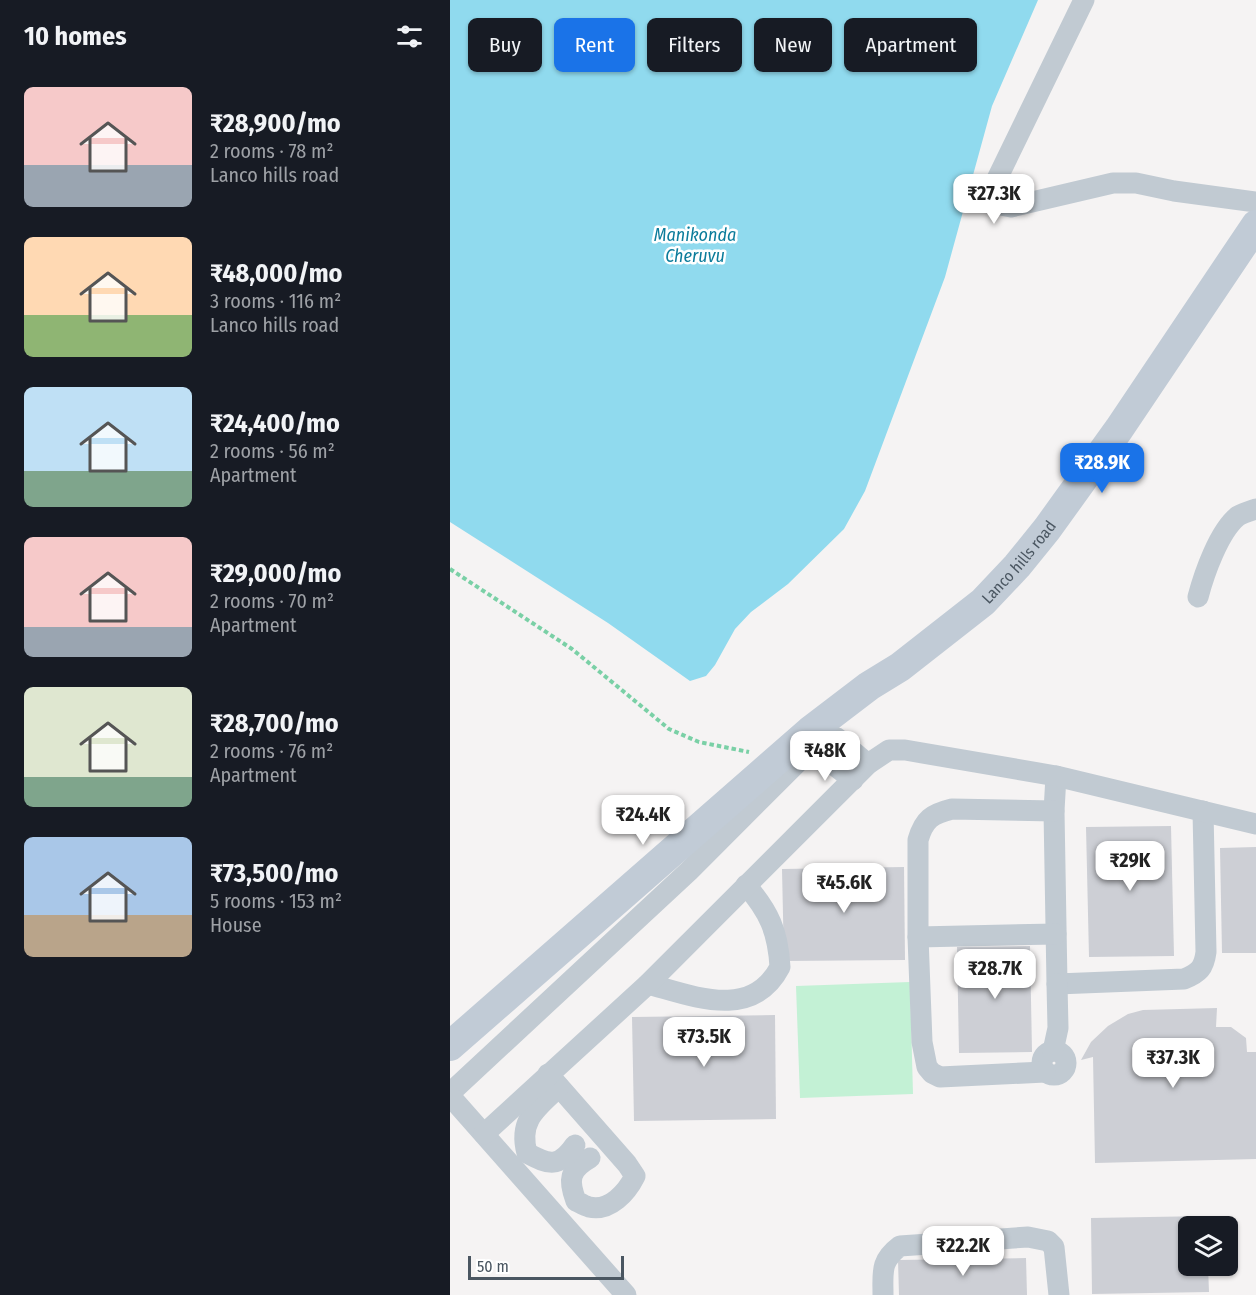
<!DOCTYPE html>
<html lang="en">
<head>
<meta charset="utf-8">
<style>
	:root { --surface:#171b24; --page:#242831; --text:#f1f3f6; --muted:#9ea1a6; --accent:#1a73e8 }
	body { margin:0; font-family:"Fira Sans Condensed",sans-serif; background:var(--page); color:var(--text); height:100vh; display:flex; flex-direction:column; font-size:22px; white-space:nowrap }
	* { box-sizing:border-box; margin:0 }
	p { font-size:20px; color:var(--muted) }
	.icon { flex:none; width:33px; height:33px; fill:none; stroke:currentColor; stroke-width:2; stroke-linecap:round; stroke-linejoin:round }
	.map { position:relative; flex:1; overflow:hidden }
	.sheet { display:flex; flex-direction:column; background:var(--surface); width:450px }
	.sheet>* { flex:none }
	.hud { position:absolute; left:18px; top:18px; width:570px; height:54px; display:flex; gap:12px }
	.controls { position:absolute; left:728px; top:1216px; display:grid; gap:12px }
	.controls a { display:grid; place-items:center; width:60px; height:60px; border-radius:9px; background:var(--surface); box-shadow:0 2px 4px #0004; font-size:30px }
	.scale { position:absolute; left:18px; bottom:15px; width:156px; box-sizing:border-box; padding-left:6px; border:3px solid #4a5661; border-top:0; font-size:16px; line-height:21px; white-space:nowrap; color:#4a5661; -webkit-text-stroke:4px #fff; paint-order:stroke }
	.price { position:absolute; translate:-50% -51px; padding:0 14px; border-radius:12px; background:#fff; color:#222; font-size:20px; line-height:39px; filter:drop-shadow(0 2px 3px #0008) }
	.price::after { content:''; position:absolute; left:50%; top:36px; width:18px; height:14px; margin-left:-9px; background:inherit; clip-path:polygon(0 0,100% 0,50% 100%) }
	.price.selected { background:var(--accent); color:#fff }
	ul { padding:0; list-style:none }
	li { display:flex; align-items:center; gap:18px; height:150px; padding:0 24px }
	li span { display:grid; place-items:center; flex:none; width:168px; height:120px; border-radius:9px; color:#555 }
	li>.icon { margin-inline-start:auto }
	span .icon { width:72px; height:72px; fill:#fffc; stroke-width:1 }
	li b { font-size:26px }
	h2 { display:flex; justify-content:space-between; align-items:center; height:72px; padding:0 24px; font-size:26px }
	.chip { padding:0 21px; border-radius:9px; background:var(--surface); box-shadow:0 2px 4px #0004; font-size:21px; line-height:54px }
	.chip.selected { background:var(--accent); color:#fff }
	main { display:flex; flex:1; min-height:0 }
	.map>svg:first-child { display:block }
	.green { fill:#c3f1d5 }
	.water { fill:#90daee }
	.building { fill:#cdcfd5 }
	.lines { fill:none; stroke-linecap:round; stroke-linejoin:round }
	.path { stroke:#7ad0a6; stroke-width:4; stroke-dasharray:4.5 3; stroke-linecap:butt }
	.street { stroke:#c1cad2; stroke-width:21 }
	.secondary { stroke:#c1cbd6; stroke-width:30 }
	.labels { text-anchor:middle; stroke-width:5; stroke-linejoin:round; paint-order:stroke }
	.street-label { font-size:16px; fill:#4a5661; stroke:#fff }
	.water-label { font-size:18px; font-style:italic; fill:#0c7c9b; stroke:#fff }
</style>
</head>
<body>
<main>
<section class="sheet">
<h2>10 homes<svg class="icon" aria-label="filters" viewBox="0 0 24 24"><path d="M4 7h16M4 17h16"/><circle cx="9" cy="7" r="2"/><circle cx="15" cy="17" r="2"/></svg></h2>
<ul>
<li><span style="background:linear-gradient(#f6c9c9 65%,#9aa5b1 0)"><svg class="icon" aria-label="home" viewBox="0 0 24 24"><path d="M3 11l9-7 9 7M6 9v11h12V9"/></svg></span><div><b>₹28,900/mo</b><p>2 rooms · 78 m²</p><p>Lanco hills road</p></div></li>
<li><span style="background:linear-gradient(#ffd9b3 65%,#8fb573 0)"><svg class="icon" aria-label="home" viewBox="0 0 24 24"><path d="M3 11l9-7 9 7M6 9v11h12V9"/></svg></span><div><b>₹48,000/mo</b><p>3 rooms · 116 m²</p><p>Lanco hills road</p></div></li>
<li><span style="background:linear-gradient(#bfe0f5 70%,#7fa58c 0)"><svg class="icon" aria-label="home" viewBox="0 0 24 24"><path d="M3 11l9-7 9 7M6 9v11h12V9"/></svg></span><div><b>₹24,400/mo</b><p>2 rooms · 56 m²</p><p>Apartment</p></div></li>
<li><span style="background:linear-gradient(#f6c9c9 75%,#9aa5b1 0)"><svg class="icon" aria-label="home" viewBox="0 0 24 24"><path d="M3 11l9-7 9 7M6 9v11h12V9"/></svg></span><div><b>₹29,000/mo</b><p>2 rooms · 70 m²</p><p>Apartment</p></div></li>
<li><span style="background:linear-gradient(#dfe7d0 75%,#7fa58c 0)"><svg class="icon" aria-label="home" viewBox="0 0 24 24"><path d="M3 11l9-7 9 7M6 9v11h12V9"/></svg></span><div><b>₹28,700/mo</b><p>2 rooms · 76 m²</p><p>Apartment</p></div></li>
<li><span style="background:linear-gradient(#a9c7e8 65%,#b9a48a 0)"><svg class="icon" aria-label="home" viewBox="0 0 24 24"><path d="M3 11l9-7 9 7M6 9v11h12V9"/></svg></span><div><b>₹73,500/mo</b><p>5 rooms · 153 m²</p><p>House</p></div></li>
</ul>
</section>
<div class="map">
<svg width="806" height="1295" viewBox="0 0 806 1295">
	<rect width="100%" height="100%" fill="#f5f3f3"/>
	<path class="green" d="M460,982L463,1094L350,1098L346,986Z"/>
	<path class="water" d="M0,0H588L542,106L495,277L415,491L394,529L338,584L301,612L285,629L265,665L256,676L240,681L158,623L0,522Z"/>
	<g class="building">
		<path d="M721,826L724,956L639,957L636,827Z"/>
		<path d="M806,847V953H772L770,848Z"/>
		<path d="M454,867L455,960L334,961L332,869Z"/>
		<path d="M580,946L582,1052L509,1053L507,947Z"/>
		<path d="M767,1008L766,1027H781L796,1038L797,1052H806V1159L645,1163L643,1057L631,1060L641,1042L658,1026L678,1014L693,1010Z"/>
		<path d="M325,1015L326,1119L184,1121L182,1017Z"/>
		<path d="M757,1216L758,1227H738V1266H758L759,1292L642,1294L641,1218Z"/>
		<path d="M576,1258L577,1295H449L448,1260Z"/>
	</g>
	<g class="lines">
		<path class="path" d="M0,569L122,649L219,729L249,742L299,752"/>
		<g class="street">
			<path d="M634,0L545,183L543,191L545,204L561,207L663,183H686L724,191L806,202"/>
			<path d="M748,597C754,574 769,531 788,516C793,513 800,511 806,509"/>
			<path d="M369,741L380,737L387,738L418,764"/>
			<path d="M352,758L365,754L371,755L403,780"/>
			<path d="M606,776L604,811L607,984L734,979C749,973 754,968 756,952L753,811"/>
			<path d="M468,937L606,934"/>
			<path d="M198,984C243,996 302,1021 330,967C328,931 319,912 296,885"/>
			<circle cx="604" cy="1063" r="12"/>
			<path d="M603,1051L608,1028L607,984"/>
			<path d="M595,1072L490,1077L482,1073L477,1067L472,1042L468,937V840C474,819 482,814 502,809L604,811"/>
			<path d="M98,1074L177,1164L185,1176C177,1192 160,1212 139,1207C135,1206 130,1203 126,1201C118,1180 119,1170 140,1158"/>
			<path d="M109,1087C87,1108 68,1120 77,1153C99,1165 109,1168 125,1145"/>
			<path d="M0,1093L239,871L369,741"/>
			<path d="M0,1096L176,1295"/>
			<path d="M34,1134L198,984L418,764L439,750H455L606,776L806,824"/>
			<path d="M433,1295C433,1272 430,1261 450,1246L578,1237L598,1241L604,1247L609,1295"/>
		</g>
		<path class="secondary" id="s1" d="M0,1046L360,731L419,686L450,667L533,602L567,566L597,529L669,429L806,225"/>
	</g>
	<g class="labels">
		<g class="street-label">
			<text dy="6" stroke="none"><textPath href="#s1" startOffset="748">Lanco hills road</textPath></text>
		</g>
		<g class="water-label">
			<text x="245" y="241">Manikonda<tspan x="245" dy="21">Cheruvu</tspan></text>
		</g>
	</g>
</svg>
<div class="controls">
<a><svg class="icon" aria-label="layers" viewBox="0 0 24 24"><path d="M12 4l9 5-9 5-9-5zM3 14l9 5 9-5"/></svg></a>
</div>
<div class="scale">50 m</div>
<b class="price" style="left:544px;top:225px">₹27.3K</b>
<b class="price selected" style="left:652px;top:494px">₹28.9K</b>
<b class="price" style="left:375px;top:782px">₹48K</b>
<b class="price" style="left:193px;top:846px">₹24.4K</b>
<b class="price" style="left:680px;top:892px">₹29K</b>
<b class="price" style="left:394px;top:914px">₹45.6K</b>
<b class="price" style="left:545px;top:1000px">₹28.7K</b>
<b class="price" style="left:254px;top:1068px">₹73.5K</b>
<b class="price" style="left:723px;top:1089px">₹37.3K</b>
<b class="price" style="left:513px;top:1277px">₹22.2K</b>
<div class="hud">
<a class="chip">Buy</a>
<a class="chip selected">Rent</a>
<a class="chip">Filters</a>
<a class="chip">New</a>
<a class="chip">Apartment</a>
</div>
</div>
</main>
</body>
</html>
